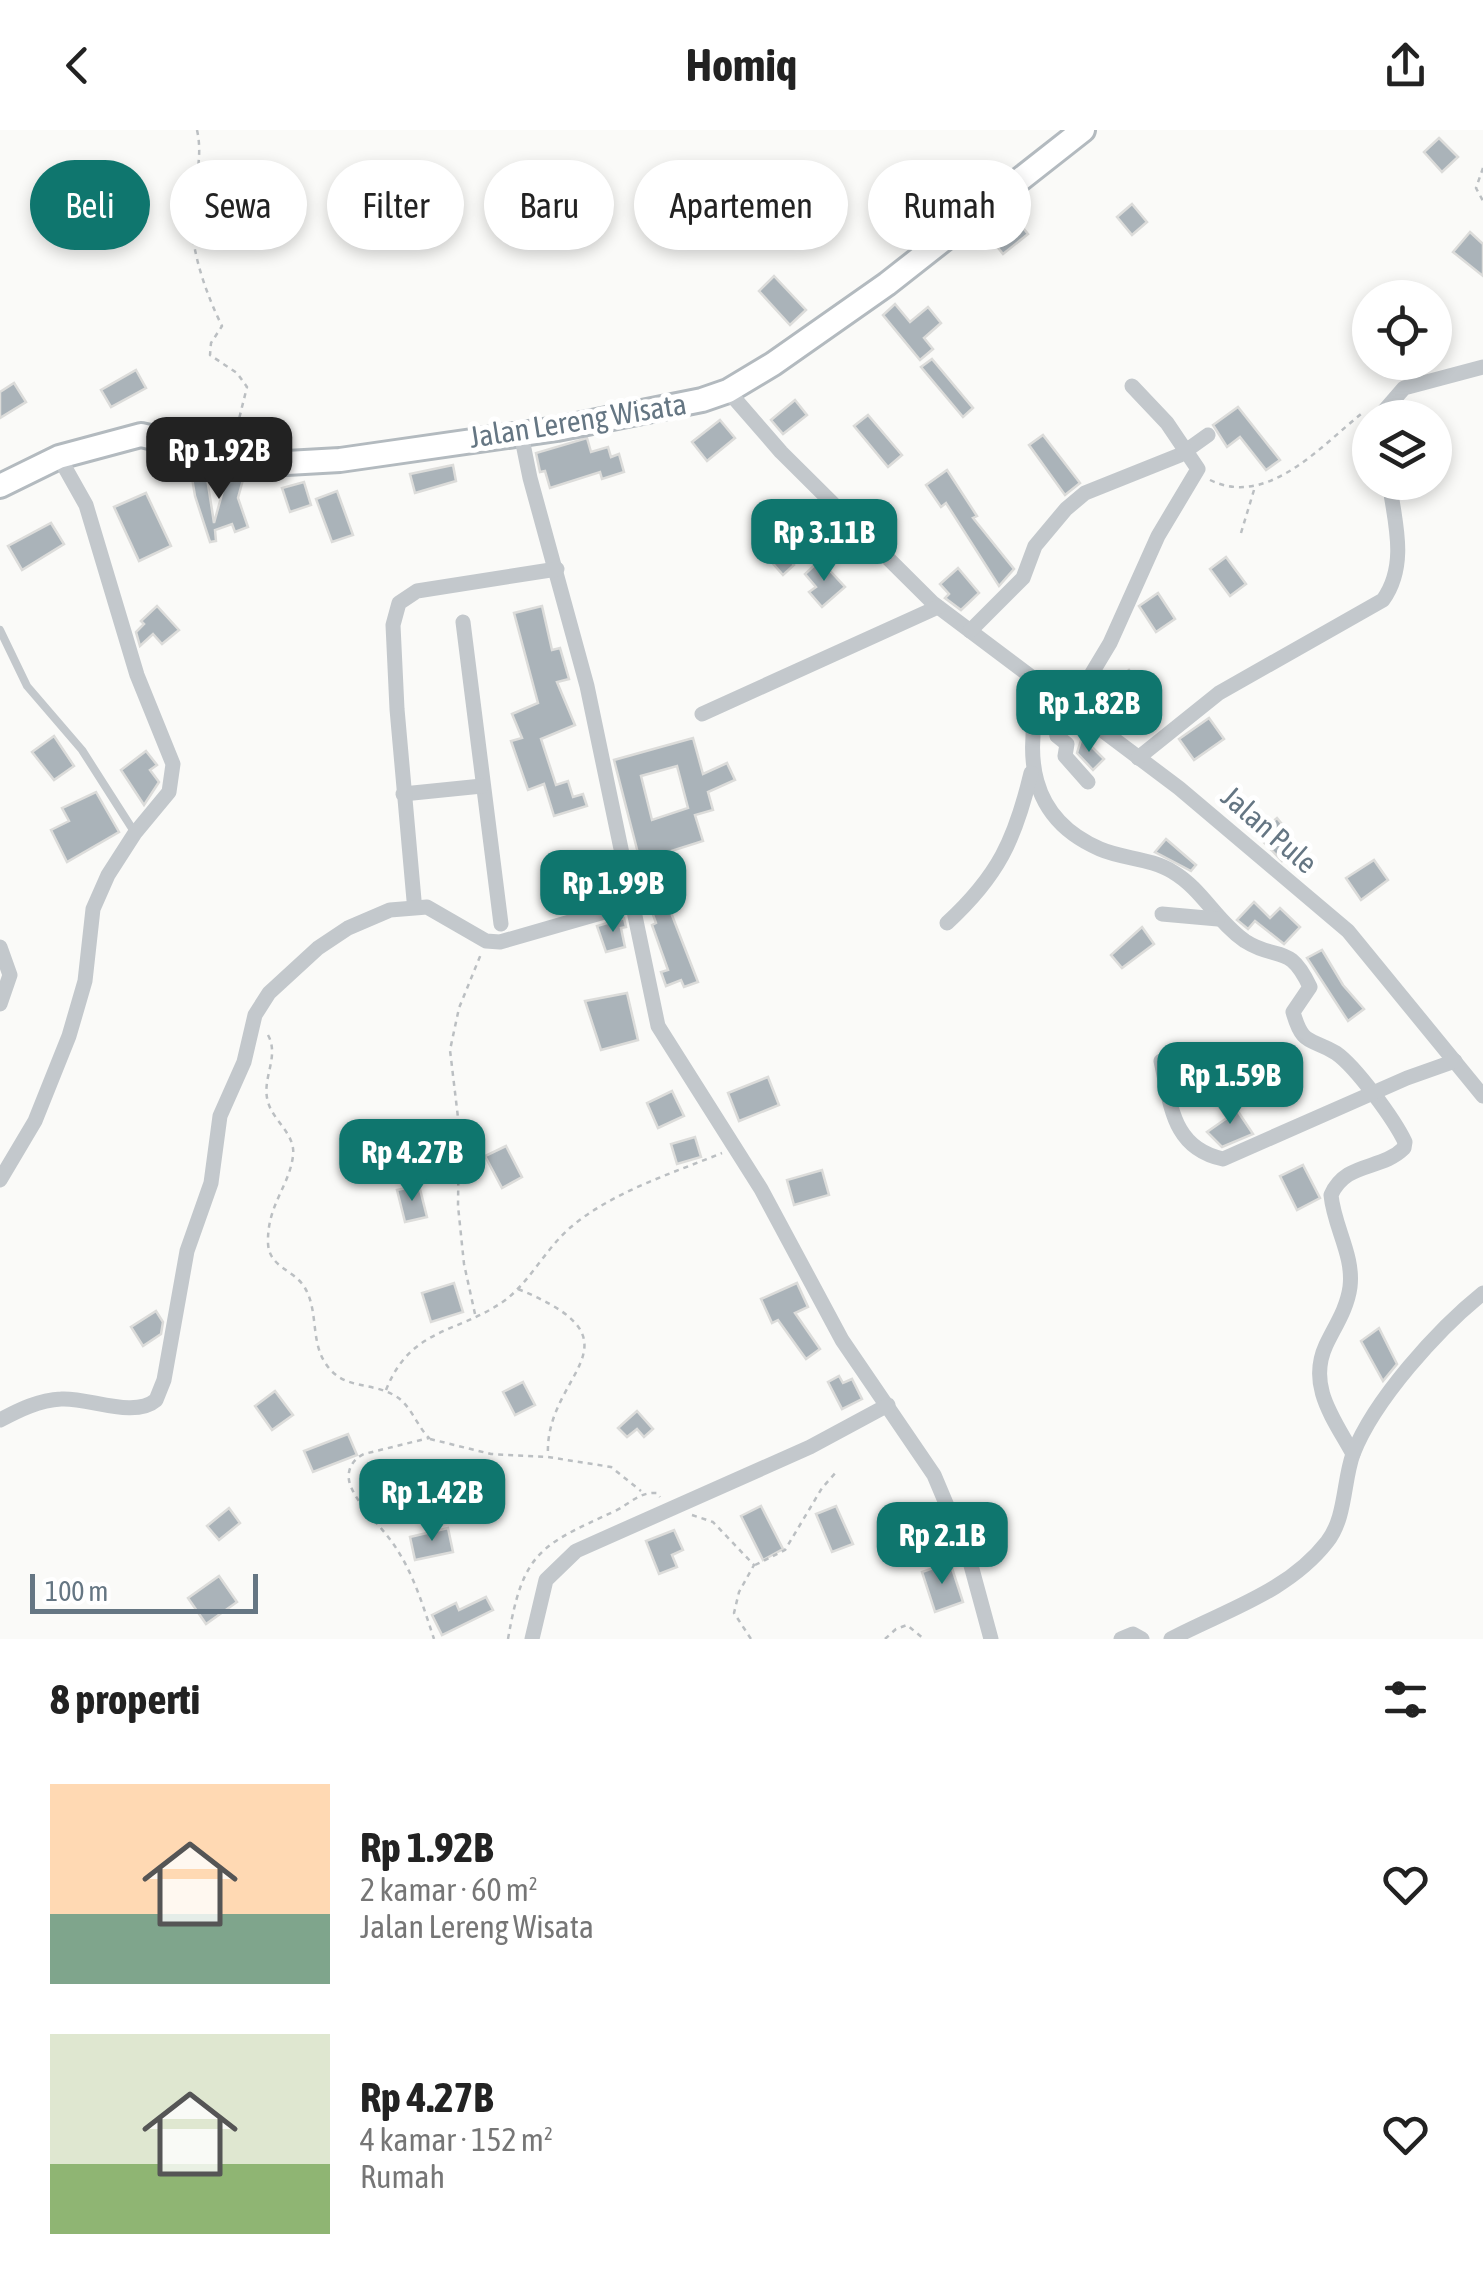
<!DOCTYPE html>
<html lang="id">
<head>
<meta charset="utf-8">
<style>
	:root { --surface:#fff; --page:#f6f6f6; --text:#222; --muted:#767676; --accent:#0f766e }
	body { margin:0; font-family:"Asap Condensed",sans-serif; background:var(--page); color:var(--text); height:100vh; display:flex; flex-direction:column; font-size:38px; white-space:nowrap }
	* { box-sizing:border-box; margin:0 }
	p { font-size:32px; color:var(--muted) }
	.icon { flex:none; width:55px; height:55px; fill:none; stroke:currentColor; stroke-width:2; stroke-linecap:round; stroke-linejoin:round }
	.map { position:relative; height:1509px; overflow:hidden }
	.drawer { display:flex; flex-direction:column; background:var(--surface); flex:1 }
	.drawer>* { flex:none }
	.banner { position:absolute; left:30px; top:30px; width:1425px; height:90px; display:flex; gap:20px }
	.buttons { position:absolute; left:1352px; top:150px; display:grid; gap:20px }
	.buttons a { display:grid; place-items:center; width:100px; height:100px; border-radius:50%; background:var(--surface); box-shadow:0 5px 15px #0003; font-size:50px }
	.scale { position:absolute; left:30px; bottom:25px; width:228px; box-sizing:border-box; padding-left:10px; border:5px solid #657683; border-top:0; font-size:28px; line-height:35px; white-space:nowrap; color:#657683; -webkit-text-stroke:8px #fff; paint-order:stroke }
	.price { position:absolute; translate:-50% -85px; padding:0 22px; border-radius:20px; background:var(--accent); color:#fff; font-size:32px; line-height:65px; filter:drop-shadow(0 2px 5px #0008) }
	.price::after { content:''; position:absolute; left:50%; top:60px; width:30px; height:22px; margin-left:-15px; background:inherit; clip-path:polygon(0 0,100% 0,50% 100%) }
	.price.active { background:#222; color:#fff }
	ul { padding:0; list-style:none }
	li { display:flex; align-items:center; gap:30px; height:250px; padding:0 50px }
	li span { display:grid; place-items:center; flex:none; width:280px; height:200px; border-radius:0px; color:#555 }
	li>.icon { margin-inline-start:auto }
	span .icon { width:120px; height:120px; fill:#fffc; stroke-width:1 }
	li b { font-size:42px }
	h2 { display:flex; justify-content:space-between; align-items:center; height:120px; padding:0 50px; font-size:42px }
	.pill { padding:0 35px; border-radius:45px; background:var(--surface); box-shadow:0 5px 15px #0003; font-size:35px; line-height:90px }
	.pill.active { background:var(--accent); color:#fff }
	header { display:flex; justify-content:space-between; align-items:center; height:130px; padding:0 50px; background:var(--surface); font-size:45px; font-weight:700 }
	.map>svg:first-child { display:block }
	.building { fill:#aab3b9; stroke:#dcdcda; stroke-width:2.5; fill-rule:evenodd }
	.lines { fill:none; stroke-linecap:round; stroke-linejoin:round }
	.secondary-casing { stroke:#b3babf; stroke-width:28 }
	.path { stroke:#bbbfc2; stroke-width:2.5; stroke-dasharray:5 5; stroke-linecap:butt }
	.lane { stroke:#c3c8cc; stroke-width:8 }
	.street { stroke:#c3c8cc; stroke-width:15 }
	.secondary { stroke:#fff; stroke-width:22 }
	.labels { text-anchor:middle; stroke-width:10; stroke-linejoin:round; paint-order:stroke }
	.street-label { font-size:30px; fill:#657683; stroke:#fff }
</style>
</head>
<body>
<header><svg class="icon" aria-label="back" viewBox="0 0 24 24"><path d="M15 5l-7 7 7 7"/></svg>Homiq<svg class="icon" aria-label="share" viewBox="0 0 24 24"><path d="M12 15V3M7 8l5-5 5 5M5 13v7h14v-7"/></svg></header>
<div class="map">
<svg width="1483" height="1509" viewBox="0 0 1483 1509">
	<rect width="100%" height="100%" fill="#fafaf8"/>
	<g class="building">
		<path d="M1439,8L1458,27L1442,42L1424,22Z"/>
		<path d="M1132,74L1147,92L1132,105L1117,87Z"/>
		<path d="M1016,89L1028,104L1003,124L991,109Z"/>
		<path d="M1470,102L1483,114V146L1453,122Z"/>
		<path d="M774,146L806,180L790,195L759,161Z"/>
		<path d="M895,174L910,192L928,177L941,193L924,208L933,219L920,230L883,185Z"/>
		<path d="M932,229L973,278L963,287L921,237Z"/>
		<path d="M136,240L146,258L111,277L101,260Z"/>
		<path d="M14,253L26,272L0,288V262Z"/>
		<path d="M795,270L807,285L783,304L771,290Z"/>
		<path d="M1238,277L1280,330L1266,340L1240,307L1227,317L1213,295Z"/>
		<path d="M868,285L902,325L888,337L854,296Z"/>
		<path d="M720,290L735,308L707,331L692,312Z"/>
		<path d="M1043,305L1080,353L1065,365L1029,315Z"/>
		<path d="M587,308L591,322L608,317L611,327L619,324L624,342L602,349L600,342L550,358L545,341L540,342L536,323Z"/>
		<path d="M205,335L214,393L228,342L244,346L238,368L248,397L235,402L232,394L215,400L216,411L210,412L195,366L190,336Z"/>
		<path d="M453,335L456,351L415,363L410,344Z"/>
		<path d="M947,340L977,386L973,388L1014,439L999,456L946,373L941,377L926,355Z"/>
		<path d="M304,352L311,375L290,382L282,358Z"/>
		<path d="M337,361L353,405L332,412L316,369Z"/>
		<path d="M146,363L171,416L139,431L114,377Z"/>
		<path d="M51,393L64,414L22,440L8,416Z"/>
		<path d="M789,396L803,414L787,427L794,435L783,445L761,420Z"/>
		<path d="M1226,427L1246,454L1230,466L1210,439Z"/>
		<path d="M820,430L845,457L822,477L809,462L816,457L805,444Z"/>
		<path d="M958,438L979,463L961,480L945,468L949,464L940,454Z"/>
		<path d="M1158,463L1175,489L1156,502L1139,476Z"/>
		<path d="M157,476L179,500L162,514L153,504L140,516L136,502L144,494L141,491Z"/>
		<path d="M542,476L552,520L560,518L569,549L557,552L575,595L541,609L556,655L568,651L573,667L583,664L587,676L554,686L544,654L528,660L511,611L522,608L512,584L538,573L514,483Z"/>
		<path d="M1129,540L1141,554L1130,562L1136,570L1127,577L1120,568L1102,583L1091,570Z"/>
		<path d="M1209,588L1224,609L1194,630L1179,609Z"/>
		<path d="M54,606L74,636L54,650L32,622Z"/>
		<path d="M1082,607L1104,629L1093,640L1077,623Z"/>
		<path d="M693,608L703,644L727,633L735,650L708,662L713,680L695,685L703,711L640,731L614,630ZM677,636L688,678L652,690L641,646Z"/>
		<path d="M146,621L157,635L150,640L159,652L144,675L121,640Z"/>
		<path d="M96,662L119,702L67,732L51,700L69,691L62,678Z"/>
		<path d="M1277,688L1286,699L1277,706L1292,723L1282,731L1257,705Z"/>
		<path d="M1166,709L1196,735L1191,741L1155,722Z"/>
		<path d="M606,723L619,766L593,774L592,768L585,770L574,732Z"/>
		<path d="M1374,730L1388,750L1361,770L1346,748Z"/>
		<path d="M671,762L675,773L668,775L698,852L684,857L681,850L666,856L661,842L668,840L652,795L656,793L648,771Z"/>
		<path d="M1254,772L1270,788L1280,778L1300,797L1284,814L1255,791L1248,799L1237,790Z"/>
		<path d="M624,788L626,797L621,798L625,817L606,822L597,796Z"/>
		<path d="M1142,797L1154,814L1122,838L1111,825Z"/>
		<path d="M1322,820L1343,855L1364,879L1348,891L1307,828Z"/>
		<path d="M627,863L638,910L601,920L585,871Z"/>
		<path d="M768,947L779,975L739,991L728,963Z"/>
		<path d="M672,961L684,986L658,998L647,973Z"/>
		<path d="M1231,971L1253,1004L1222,1017L1207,1002L1227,988L1220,978Z"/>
		<path d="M695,1007L701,1027L677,1034L671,1014Z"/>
		<path d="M506,1016L522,1047L502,1058L485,1026Z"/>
		<path d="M1303,1035L1320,1068L1297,1080L1280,1046Z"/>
		<path d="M822,1040L829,1065L794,1075L787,1050Z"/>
		<path d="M419,1055L427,1087L405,1092L397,1060Z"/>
		<path d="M454,1153L463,1182L431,1192L422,1163Z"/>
		<path d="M797,1153L808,1177L795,1183L820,1219L806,1229L778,1190L772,1193L761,1169Z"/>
		<path d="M156,1181L163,1192L161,1204L143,1216L131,1197Z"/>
		<path d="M1379,1198L1397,1234L1383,1251L1361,1211Z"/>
		<path d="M839,1246L843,1253L852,1249L862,1269L842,1279L828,1252Z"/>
		<path d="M523,1252L535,1275L515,1285L503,1262Z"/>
		<path d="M275,1261L293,1285L272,1300L255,1276Z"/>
		<path d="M637,1281L653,1299L644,1307L637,1299L627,1307L618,1298Z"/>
		<path d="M348,1304L357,1325L313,1342L304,1321Z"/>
		<path d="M761,1376L783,1419L763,1430L741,1386Z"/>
		<path d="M836,1376L853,1414L832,1422L816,1384Z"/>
		<path d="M229,1378L240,1393L219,1410L207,1396Z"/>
		<path d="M448,1398L453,1422L415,1430L410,1407Z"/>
		<path d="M674,1400L683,1420L672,1425L677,1437L659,1444L646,1411Z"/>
		<path d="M950,1432L963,1472L935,1482L922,1442Z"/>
		<path d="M219,1446L237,1472L206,1494L188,1468Z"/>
		<path d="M486,1467L493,1480L442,1505L432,1485L456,1473L459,1480Z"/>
	</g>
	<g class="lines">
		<g class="secondary-casing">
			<path id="secondary" d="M0,356L59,327L141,305L269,334L340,330L557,299L702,270L728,261L773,234L887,154L1083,0"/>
		</g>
		<g class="path">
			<path d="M197,0C204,31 192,58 192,88C191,122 207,166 222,196L211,213L210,225L237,243L247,257L234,309"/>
			<path d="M1483,38L1476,58L1483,71"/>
			<path d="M1210,350C1267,378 1320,317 1361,284"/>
			<path d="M1241,403L1254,360"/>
			<path d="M268,905C280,927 261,949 268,972C273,991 296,1004 293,1026C289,1057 267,1075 268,1113C269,1138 294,1139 305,1158C318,1180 311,1209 324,1231C342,1262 371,1250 397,1267C411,1276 417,1296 429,1308L364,1324C351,1330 345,1343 351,1357C361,1380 385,1399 398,1421C415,1448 424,1479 434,1509"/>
			<path d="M518,1159C650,1213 544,1243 548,1325"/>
			<path d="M475,1184L464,1134L458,1076L459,996L450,920L459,878L481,824"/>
			<path d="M386,1260C411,1197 457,1204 504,1171C530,1152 546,1118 571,1097C612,1062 673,1043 722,1023"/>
			<path d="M430,1309L491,1324L548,1327L611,1337L641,1361"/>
			<path d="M692,1385L713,1392L754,1435L739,1462L734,1483L751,1509"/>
			<path d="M755,1435L785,1420L822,1358L837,1341"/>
			<path d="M508,1509C523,1422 539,1416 615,1381C631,1373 639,1362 657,1363L660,1367"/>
			<path d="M885,1509L896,1499L907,1495L924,1509"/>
		</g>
		<path class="lane" d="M0,500L27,556L82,620L135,703"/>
		<g class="street">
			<path d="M728,261L781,322L933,473L1179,658L1348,801L1483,966"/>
			<path d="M1378,288L1404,258L1483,237"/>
			<path d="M521,304L530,348L587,556L658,896L761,1059L842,1210L934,1345L969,1428L991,1509"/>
			<path d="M463,492L501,794"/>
			<path d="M970,501L1023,448L1035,416L1066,379L1085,363L1180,325L1208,305"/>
			<path d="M1042,556C1023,624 1028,688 1100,719C1123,729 1151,728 1173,742C1202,759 1217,792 1245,811C1278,832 1289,812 1310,857L1293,882C1303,917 1310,907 1336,923C1356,937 1394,989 1405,1012L1404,1018C1381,1041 1346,1031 1331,1065C1334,1097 1354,1125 1350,1157C1347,1179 1335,1196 1326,1215C1307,1256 1334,1289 1353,1324"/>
			<path d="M702,584L938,477"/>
			<path d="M1138,628L1219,563L1383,470C1408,435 1395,392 1389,352"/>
			<path d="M1088,652L1065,626L1067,614L1057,606L1054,590L1059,568L1089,548L1110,513L1158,406L1198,339L1167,293L1132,256"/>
			<path d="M403,664L482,656"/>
			<path d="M414,770L397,579L393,495L399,473L417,461L557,439"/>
			<path d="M1162,784L1218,789"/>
			<path d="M947,793C998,746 1015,710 1031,643"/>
			<path d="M0,817L10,845L0,874"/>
			<path d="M1161,931C1171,975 1172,1018 1223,1029L1407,948L1455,931"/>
			<path d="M0,1050L35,991L69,906L85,851L93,779L108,745L135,703L169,662L173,634L137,545L86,375L59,327"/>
			<path d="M0,1290C19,1280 39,1270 61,1269C88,1267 134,1289 156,1270L164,1250L187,1121L211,1053L220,986L244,932L255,885L269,863L318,818L348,798L390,780L427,777L486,811L500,812L632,774"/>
			<path d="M532,1509L546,1450L576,1421L810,1317L888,1275"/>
			<path d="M1121,1509L1133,1504L1142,1509"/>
			<path d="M1171,1509C1226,1480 1288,1462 1327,1412C1346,1388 1343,1352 1353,1324C1374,1270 1438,1199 1483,1163"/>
		</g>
		<use href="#secondary" class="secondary"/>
	</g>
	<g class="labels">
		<g class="street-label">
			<text transform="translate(578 291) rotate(-9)" y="10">Jalan Lereng Wisata</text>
			<text transform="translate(1269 700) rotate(41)" y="10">Jalan Pule</text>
		</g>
	</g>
</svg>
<div class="buttons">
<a><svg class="icon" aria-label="locate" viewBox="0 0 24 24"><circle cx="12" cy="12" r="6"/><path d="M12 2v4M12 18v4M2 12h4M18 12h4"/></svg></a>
<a><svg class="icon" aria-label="layers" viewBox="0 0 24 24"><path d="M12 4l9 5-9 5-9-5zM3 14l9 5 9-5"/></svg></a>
</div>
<div class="scale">100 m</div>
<b class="price active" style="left:219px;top:372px">Rp 1.92B</b>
<b class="price" style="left:824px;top:454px">Rp 3.11B</b>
<b class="price" style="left:1089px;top:625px">Rp 1.82B</b>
<b class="price" style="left:613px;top:805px">Rp 1.99B</b>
<b class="price" style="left:1230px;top:997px">Rp 1.59B</b>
<b class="price" style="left:412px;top:1074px">Rp 4.27B</b>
<b class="price" style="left:432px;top:1414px">Rp 1.42B</b>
<b class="price" style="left:942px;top:1457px">Rp 2.1B</b>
<div class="banner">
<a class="pill active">Beli</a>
<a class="pill">Sewa</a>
<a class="pill">Filter</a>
<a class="pill">Baru</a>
<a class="pill">Apartemen</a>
<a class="pill">Rumah</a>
</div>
</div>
<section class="drawer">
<h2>8 properti<svg class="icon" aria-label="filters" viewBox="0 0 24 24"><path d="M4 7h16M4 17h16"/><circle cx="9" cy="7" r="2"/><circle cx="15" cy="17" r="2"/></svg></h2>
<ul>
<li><span style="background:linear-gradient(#ffd9b3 65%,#7fa58c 0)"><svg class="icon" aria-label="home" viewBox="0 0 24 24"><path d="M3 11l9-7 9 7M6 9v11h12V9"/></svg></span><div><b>Rp 1.92B</b><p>2 kamar · 60 m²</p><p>Jalan Lereng Wisata</p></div><svg class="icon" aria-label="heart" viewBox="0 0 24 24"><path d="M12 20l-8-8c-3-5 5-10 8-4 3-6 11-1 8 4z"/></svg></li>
<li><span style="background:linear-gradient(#dfe7d0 65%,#8fb573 0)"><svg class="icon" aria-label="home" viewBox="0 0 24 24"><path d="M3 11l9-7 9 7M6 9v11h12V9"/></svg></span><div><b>Rp 4.27B</b><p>4 kamar · 152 m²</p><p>Rumah</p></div><svg class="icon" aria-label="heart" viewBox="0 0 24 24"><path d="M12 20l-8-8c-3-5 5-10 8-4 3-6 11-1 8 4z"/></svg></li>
</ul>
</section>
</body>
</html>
